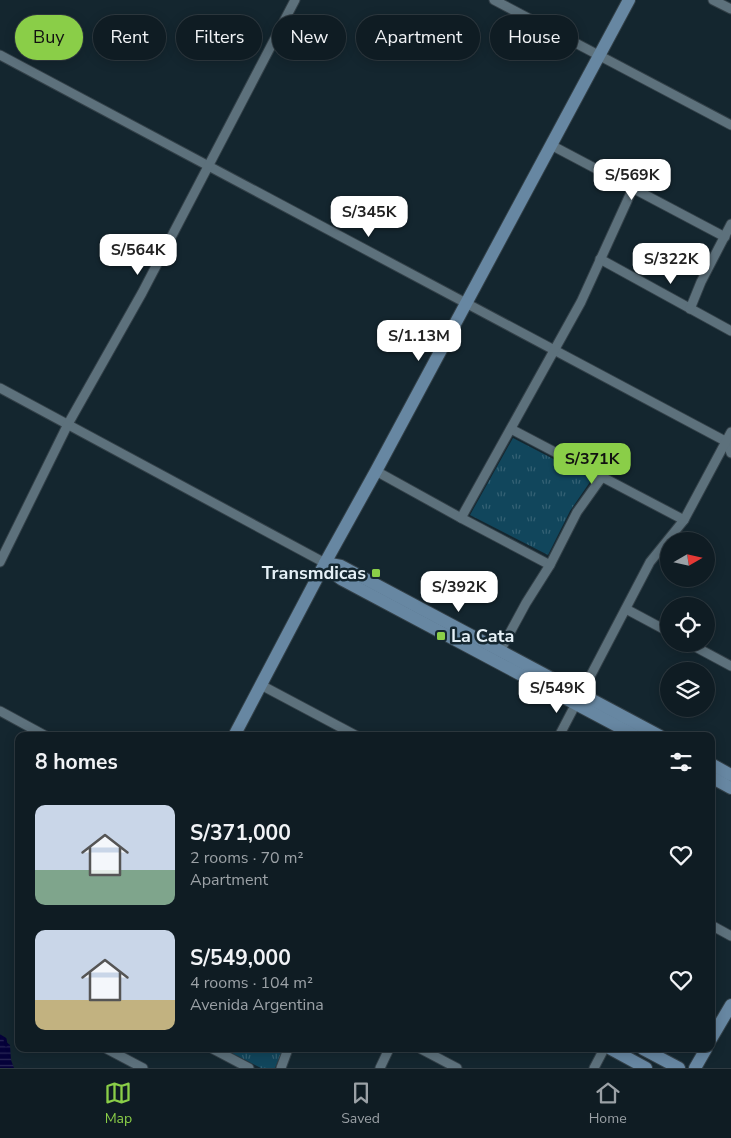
<!DOCTYPE html>
<html lang="en">
<head>
<meta charset="utf-8">
<style>
	:root { --surface:#0f1c23; --page:#18252b; --text:#f1f3f6; --muted:#9ba1a6; --line:#2f3a41; --accent:#8ace48 }
	body { margin:0; font-family:"Nunito Sans",sans-serif; background:var(--page); color:var(--text); height:100vh; display:flex; flex-direction:column; font-size:19px; white-space:nowrap }
	* { box-sizing:border-box; margin:0 }
	p { font-size:16px; color:var(--muted) }
	.icon { flex:none; width:28px; height:28px; fill:none; stroke:currentColor; stroke-width:2; stroke-linecap:round; stroke-linejoin:round }
	.map { position:relative; flex:1; overflow:hidden }
	.sheet { position:absolute; left:15px; top:732px; width:700px; height:320px; display:flex; flex-direction:column; background:var(--surface); border-radius:10px; box-shadow:0 2px 12px #0003,0 0 0 1px var(--line) }
	.sheet>* { flex:none }
	.banner { position:absolute; left:15px; top:15px; width:701px; height:45px; display:flex; gap:10px }
	.needle { width:32px; rotate:81deg }
	.controls { position:absolute; left:660px; top:532px; display:grid; gap:10px }
	.controls a { display:grid; place-items:center; width:55px; height:55px; border-radius:50%; background:var(--surface); box-shadow:0 2px 12px #0003,0 0 0 1px var(--line); font-size:25px }
	.price { position:absolute; translate:-50% -42px; padding:0 11px; border-radius:10px; background:#fff; color:#222; font-size:16px; line-height:32px; filter:drop-shadow(0 1px 2px #0008) }
	.price::after { content:''; position:absolute; left:50%; top:30px; width:15px; height:11px; margin-left:-8px; background:inherit; clip-path:polygon(0 0,100% 0,50% 100%) }
	.price.current { background:var(--accent); color:#111 }
	ul { padding:0; list-style:none }
	li { display:flex; align-items:center; gap:15px; height:125px; padding:0 20px }
	li span { display:grid; place-items:center; flex:none; width:140px; height:100px; border-radius:10px; color:#555 }
	li>.icon { margin-inline-start:auto }
	span .icon { width:60px; height:60px; fill:#fffc; stroke-width:1 }
	li b { font-size:21px }
	h2 { display:flex; justify-content:space-between; align-items:center; height:60px; padding:0 20px; font-size:21px }
	.tag { padding:0 18px; border-radius:22px; background:var(--surface); box-shadow:0 2px 12px #0003,0 0 0 1px var(--line); font-size:18px; line-height:45px }
	.tag.current { background:var(--accent); color:#111 }
	.tabs { display:flex; justify-content:space-around; align-items:center; height:70px; border-top:1px solid var(--line); background:var(--surface); font-size:14px; color:var(--muted) }
	.tabs a { display:grid; justify-items:center; gap:2px }
	.tabs .current { color:var(--accent) }
	.map>svg:first-child { display:block }
	.park { fill:url(#park-tufts) }
	.water { fill:url(#water-rules) }
	.lines { fill:none; stroke-linecap:round; stroke-linejoin:round }
	.stream { stroke:#050139; stroke-width:3 }
	.street-casing { stroke:#334048; stroke-width:11 }
	.secondary-casing { stroke:#334048; stroke-width:14 }
	.street { stroke:#5d717c; stroke-width:9 }
	.secondary { stroke:#6787a2; stroke-width:12 }
	.poi-dot { fill:#8ace48; stroke:#14262f; stroke-width:2 }
	.labels { text-anchor:middle; stroke-width:5; stroke-linejoin:round; paint-order:stroke }
	.poi-label { font-size:18px; font-weight:bold; fill:#e5f0f6; stroke:#14262f; text-anchor:end }
</style>
</head>
<body>
<div class="map">
<svg width="731" height="1068" viewBox="0 0 731 1068">
	<defs>
		<pattern id="park-tufts" width="24" height="20" patternUnits="userSpaceOnUse" patternTransform="scale(1.25)"><rect width="24" height="20" fill="#11465c"/><path d="M3 7l-1-3M5 7V3M7 7l1-3M15 17l-1-3M17 17v-4M19 17l1-3" fill="none" stroke="#346174"/></pattern>
		<pattern id="water-rules" width="6" height="5" patternUnits="userSpaceOnUse" patternTransform="scale(1.25)"><rect width="6" height="5" fill="#050139"/><path d="M0 2.5h6" fill="none" stroke="#292656"/></pattern>
	</defs>
	<rect width="100%" height="100%" fill="#14262f"/>
	<g class="park">
		<path d="M513,438L592,479L570,511L548,555L470,515Z"/>
		<path d="M224,1049H283L275,1068H261Z"/>
	</g>
	<path class="water" d="M0,1037L10,1045L11,1060L14,1068H0Z"/>
	<g class="lines">
		<path class="stream" d="M0,1036L5,1039L6,1045"/>
		<g class="street-casing">
			<g id="street">
				<path d="M494,0L731,125"/>
				<path d="M713,0L731,9"/>
				<path d="M0,55C243,183 484,314 727,442L731,453"/>
				<path d="M551,145L725,237"/>
				<path d="M600,259L731,331"/>
				<path d="M690,309L701,282L731,224"/>
				<path d="M0,388L325,563"/>
				<path d="M511,429L684,520"/>
				<path d="M376,471L461,518L550,565"/>
				<path d="M461,518L581,302L633,188"/>
				<path d="M0,562L68,424L142,293L295,0"/>
				<path d="M626,609L669,632"/>
				<path d="M690,644L731,666"/>
				<path d="M500,651L526,603L550,565L577,512L602,477"/>
				<path d="M261,685L357,736"/>
				<path d="M0,711L46,736"/>
				<path d="M559,736L650,562L684,520L731,432"/>
				<path d="M711,925L731,936"/>
				<path d="M107,1049L143,1068"/>
				<path d="M213,1049L249,1068"/>
				<path d="M421,1049L457,1068"/>
				<path d="M281,1068L288,1049"/>
				<path d="M380,1068L389,1049"/>
				<path d="M594,1068L604,1049"/>
			</g>
		</g>
		<g class="secondary-casing">
			<g id="secondary">
				<path d="M325,563L341,566L660,736"/>
				<path d="M325,563L337,576L341,579L636,736"/>
				<path d="M234,736L325,563L376,471L629,0"/>
				<path d="M711,764L731,775"/>
				<path d="M711,777L731,788"/>
				<path d="M711,1039L731,1005"/>
				<path d="M611,1049L646,1068"/>
				<path d="M643,1049L679,1068"/>
				<path d="M695,1068L706,1049"/>
			</g>
		</g>
		<use href="#street" class="street"/>
		<use href="#secondary" class="secondary"/>
	</g>
	<g class="poi-dot">
		<rect x="371" y="568" width="10" height="10" rx="2.5"/>
		<rect x="436" y="631" width="10" height="10" rx="2.5"/>
	</g>
	<g class="labels">
		<g class="poi-label">
			<text x="366" y="579">Transmdicas</text>
			<text x="451" y="642" text-anchor="start">La Cata</text>
		</g>
	</g>
</svg>
<div class="controls">
<a><svg class="needle" viewBox="-14 -14 28 28"><path d="M0-13l5 13h-10z" fill="#e53935"/><path d="M0 13l5-13h-10z" fill="#9ba1a6"/></svg></a>
<a><svg class="icon" aria-label="locate" viewBox="0 0 24 24"><circle cx="12" cy="12" r="6"/><path d="M12 2v4M12 18v4M2 12h4M18 12h4"/></svg></a>
<a><svg class="icon" aria-label="layers" viewBox="0 0 24 24"><path d="M12 4l9 5-9 5-9-5zM3 14l9 5 9-5"/></svg></a>
</div>
<b class="price" style="left:632px;top:201px">S/569K</b>
<b class="price" style="left:369px;top:238px">S/345K</b>
<b class="price" style="left:138px;top:276px">S/564K</b>
<b class="price" style="left:671px;top:285px">S/322K</b>
<b class="price" style="left:419px;top:362px">S/1.13M</b>
<b class="price current" style="left:592px;top:485px">S/371K</b>
<b class="price" style="left:459px;top:613px">S/392K</b>
<b class="price" style="left:557px;top:714px">S/549K</b>
<div class="banner">
<a class="tag current">Buy</a>
<a class="tag">Rent</a>
<a class="tag">Filters</a>
<a class="tag">New</a>
<a class="tag">Apartment</a>
<a class="tag">House</a>
</div>
<section class="sheet">
<h2>8 homes<svg class="icon" aria-label="filters" viewBox="0 0 24 24"><path d="M4 7h16M4 17h16"/><circle cx="9" cy="7" r="2"/><circle cx="15" cy="17" r="2"/></svg></h2>
<ul>
<li><span style="background:linear-gradient(#c9d6e8 65%,#7fa58c 0)"><svg class="icon" aria-label="home" viewBox="0 0 24 24"><path d="M3 11l9-7 9 7M6 9v11h12V9"/></svg></span><div><b>S/371,000</b><p>2 rooms · 70 m²</p><p>Apartment</p></div><svg class="icon" aria-label="heart" viewBox="0 0 24 24"><path d="M12 20l-8-8c-3-5 5-10 8-4 3-6 11-1 8 4z"/></svg></li>
<li><span style="background:linear-gradient(#c9d6e8 70%,#c2b280 0)"><svg class="icon" aria-label="home" viewBox="0 0 24 24"><path d="M3 11l9-7 9 7M6 9v11h12V9"/></svg></span><div><b>S/549,000</b><p>4 rooms · 104 m²</p><p>Avenida Argentina</p></div><svg class="icon" aria-label="heart" viewBox="0 0 24 24"><path d="M12 20l-8-8c-3-5 5-10 8-4 3-6 11-1 8 4z"/></svg></li>
</ul>
</section>
</div>
<nav class="tabs">
<a class="current"><svg class="icon" aria-label="map" viewBox="0 0 24 24"><path d="M3 6l6-2 6 2 6-2v14l-6 2-6-2-6 2zM9 4v14M15 6v14"/></svg>Map</a>
<a><svg class="icon" aria-label="saved" viewBox="0 0 24 24"><path d="M7 4h10v16l-5-4-5 4z"/></svg>Saved</a>
<a><svg class="icon" aria-label="home" viewBox="0 0 24 24"><path d="M3 11l9-7 9 7M6 9v11h12V9"/></svg>Home</a>
</nav>
</body>
</html>
